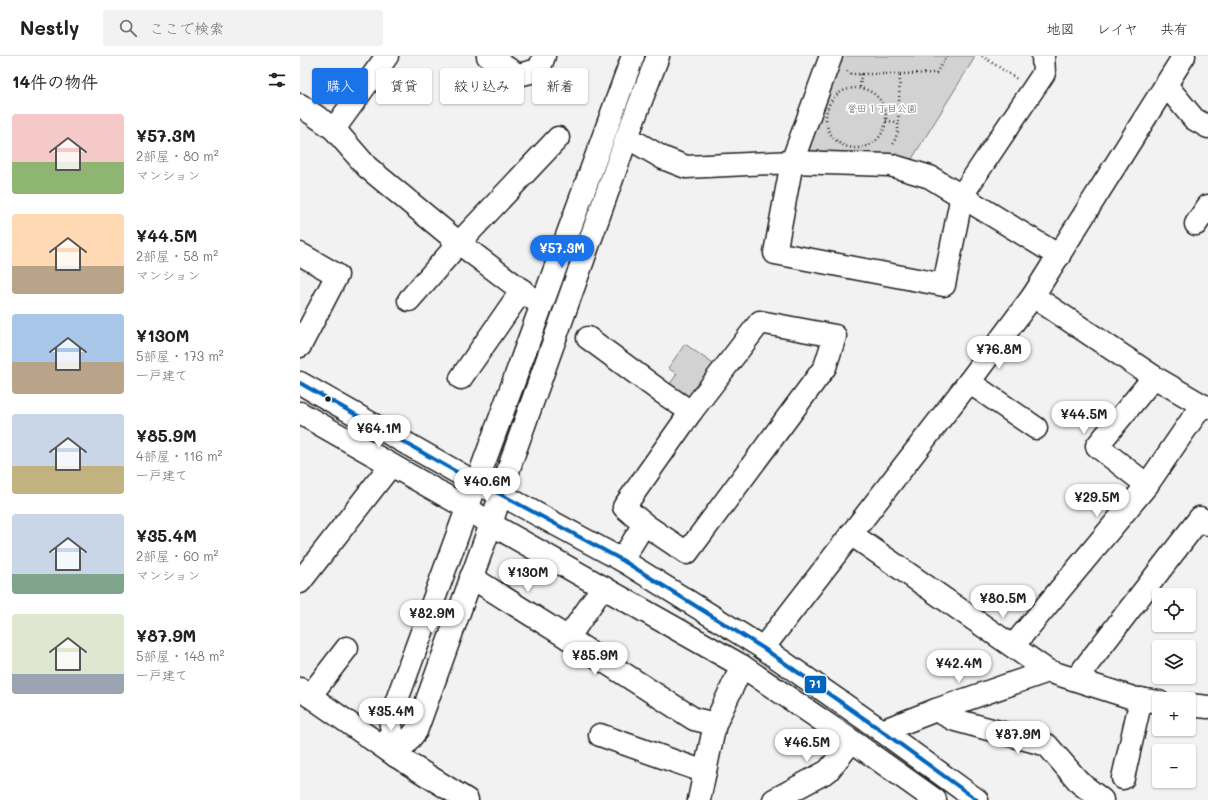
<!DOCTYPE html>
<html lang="ja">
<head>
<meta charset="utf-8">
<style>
	:root { --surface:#fff; --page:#f2f2f2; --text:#202124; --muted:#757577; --line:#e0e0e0; --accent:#1a73e8 }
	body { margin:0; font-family:Mali,"Klee One",sans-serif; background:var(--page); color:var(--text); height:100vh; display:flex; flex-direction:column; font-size:15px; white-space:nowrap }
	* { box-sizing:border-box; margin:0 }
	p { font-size:13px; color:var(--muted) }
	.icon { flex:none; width:22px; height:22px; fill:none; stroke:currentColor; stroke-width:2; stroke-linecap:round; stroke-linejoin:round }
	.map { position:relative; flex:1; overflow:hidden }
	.panel { display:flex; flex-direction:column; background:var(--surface); width:300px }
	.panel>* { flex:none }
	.top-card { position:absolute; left:12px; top:12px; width:380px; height:36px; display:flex; gap:8px }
	.tools { position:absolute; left:852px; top:532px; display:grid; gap:8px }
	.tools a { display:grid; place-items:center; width:44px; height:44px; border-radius:4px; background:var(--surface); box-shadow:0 1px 3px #0004; font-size:20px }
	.price { position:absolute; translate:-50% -34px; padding:0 9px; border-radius:14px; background:#fff; color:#222; font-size:13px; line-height:26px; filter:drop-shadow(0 1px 2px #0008) }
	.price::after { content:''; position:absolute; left:50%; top:24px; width:12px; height:9px; margin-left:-6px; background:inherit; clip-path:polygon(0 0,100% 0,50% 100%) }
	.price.current { background:var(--accent); color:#fff }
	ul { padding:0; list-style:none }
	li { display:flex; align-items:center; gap:12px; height:100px; padding:0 12px }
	li span { display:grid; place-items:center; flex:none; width:112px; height:80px; border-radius:4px; color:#555 }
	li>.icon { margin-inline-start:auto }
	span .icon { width:48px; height:48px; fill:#fffc; stroke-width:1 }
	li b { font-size:17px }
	h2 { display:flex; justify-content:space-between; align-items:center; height:48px; padding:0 12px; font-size:17px }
	.tag { padding:0 14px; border-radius:4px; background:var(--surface); box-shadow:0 1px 3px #0004; font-size:14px; line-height:36px }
	.tag.current { background:var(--accent); color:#fff }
	header { display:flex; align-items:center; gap:24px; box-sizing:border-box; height:56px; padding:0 20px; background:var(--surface); border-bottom:1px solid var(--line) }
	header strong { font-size:19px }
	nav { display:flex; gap:22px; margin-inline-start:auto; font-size:14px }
	.search { width:280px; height:36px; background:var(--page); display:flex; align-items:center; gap:10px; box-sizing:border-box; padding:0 14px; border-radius:4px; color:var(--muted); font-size:15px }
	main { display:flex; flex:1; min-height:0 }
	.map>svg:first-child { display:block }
	.green { fill:#d2d2d2; stroke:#777 }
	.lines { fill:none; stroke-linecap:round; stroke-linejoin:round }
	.minor-casing { stroke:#1c1c1c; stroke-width:25 }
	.path { stroke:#1c1c1c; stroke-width:2.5; stroke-dasharray:1 3; stroke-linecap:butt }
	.minor { stroke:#fff; stroke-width:22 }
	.bus-1-casing { stroke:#fff; stroke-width:7 }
	.bus-1 { stroke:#0065bd; stroke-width:4 }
	.bus-dot { fill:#1c1c1c; stroke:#fff; stroke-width:1.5 }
	.labels { text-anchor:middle; stroke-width:3.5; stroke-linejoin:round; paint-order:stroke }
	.park-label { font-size:10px; fill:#5c5c5c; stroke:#fff }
	.line-badge { stroke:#fff; stroke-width:1.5 }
	.badge-label { font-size:11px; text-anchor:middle; font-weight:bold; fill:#fff }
</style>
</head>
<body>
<header>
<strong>Nestly</strong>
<div class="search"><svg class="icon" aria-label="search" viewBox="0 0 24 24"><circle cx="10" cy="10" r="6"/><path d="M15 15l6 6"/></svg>ここで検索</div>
<nav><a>地図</a><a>レイヤ</a><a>共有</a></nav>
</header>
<main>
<section class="panel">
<h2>14件の物件<svg class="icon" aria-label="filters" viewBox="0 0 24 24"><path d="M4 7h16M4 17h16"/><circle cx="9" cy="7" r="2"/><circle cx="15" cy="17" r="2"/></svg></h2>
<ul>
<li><span style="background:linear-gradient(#f6c9c9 60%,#8fb573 0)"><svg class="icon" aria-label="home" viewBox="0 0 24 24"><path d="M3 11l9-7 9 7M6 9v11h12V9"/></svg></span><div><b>¥57.3M</b><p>2部屋 · 80 m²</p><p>マンション</p></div></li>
<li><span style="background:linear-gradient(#ffd9b3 65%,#b9a48a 0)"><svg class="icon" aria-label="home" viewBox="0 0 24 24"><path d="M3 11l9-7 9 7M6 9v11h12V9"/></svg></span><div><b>¥44.5M</b><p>2部屋 · 58 m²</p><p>マンション</p></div></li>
<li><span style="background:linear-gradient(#a9c7e8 60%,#b9a48a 0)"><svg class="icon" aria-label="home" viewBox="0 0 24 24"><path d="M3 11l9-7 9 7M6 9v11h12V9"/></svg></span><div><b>¥130M</b><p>5部屋 · 173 m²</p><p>一戸建て</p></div></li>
<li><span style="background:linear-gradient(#c9d6e8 65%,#c2b280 0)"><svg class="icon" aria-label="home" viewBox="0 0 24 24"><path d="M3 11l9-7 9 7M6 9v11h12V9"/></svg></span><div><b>¥85.9M</b><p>4部屋 · 116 m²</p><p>一戸建て</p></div></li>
<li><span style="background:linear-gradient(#c9d6e8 75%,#7fa58c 0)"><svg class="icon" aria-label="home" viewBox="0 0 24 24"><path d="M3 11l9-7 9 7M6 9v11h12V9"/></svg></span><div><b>¥35.4M</b><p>2部屋 · 60 m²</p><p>マンション</p></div></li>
<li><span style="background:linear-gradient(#dfe7d0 75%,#9aa5b1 0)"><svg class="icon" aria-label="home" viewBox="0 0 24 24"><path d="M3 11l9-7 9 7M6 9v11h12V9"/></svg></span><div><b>¥87.9M</b><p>5部屋 · 148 m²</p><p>一戸建て</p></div></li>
</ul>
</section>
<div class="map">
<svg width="908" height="744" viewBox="0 0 908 744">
	<rect width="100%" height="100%" fill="#f2f2f2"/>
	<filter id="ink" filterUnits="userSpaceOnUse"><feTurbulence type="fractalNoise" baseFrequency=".025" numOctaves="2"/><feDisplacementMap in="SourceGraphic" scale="8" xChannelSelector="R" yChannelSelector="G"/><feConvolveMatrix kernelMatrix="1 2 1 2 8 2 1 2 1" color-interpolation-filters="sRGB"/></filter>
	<g filter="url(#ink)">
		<g class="green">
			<path d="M538,0H673L675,1L610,106L504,99Z"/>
			<path d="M385,288L416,310L389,348L367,332L377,318L368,312Z"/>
		</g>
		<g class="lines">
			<g class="minor-casing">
				<g id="minor">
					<path d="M188,0L218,19L239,14L244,0"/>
					<path d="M531,0L492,106L475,197L644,229L662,139L744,17L743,0"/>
					<path d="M866,29L894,63L908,71"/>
					<path d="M0,49L34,73L67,111L159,187L241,249"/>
					<path d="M34,73L87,0"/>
					<path d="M327,81L363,102L386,111L492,106L590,109L630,121L759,200"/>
					<path d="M896,168L908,150"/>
					<path d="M0,198L37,219L0,290"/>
					<path d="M733,240L854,321L902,349L908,351"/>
					<path d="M109,244L159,187L258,82"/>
					<path d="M460,266L535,280L525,311L387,497L344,468L324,451L391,356Z"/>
					<path d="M288,282L360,335L391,356"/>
					<path d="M161,322L222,234"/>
					<path d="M669,326L736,372"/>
					<path d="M0,327L176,427L200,438L322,504L463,592L582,675L677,744"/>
					<path d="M0,357L167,452L191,468L442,610L552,685L635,744"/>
					<path d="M847,429L797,390L854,321"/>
					<path d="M551,478L748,615L833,642L859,646"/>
					<path d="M322,504L344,468"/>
					<path d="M171,521L268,582"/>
					<path d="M0,526L91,409"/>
					<path d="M303,531L268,582L394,663L415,668"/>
					<path d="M713,590L847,429L902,349"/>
					<path d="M463,592L669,326L733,240L884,0"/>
					<path d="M776,623L900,462L908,468"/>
					<path d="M0,633L96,700L167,744"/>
					<path d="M10,640L47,592"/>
					<path d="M889,649L908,651"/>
					<path d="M636,654L655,664L747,689L780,727L802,744"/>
					<path d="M582,675L636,654L748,615"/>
					<path d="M300,679L405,716"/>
					<path d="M96,700L116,675L191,468L213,400L327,81L358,0"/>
					<path d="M96,700L90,663L333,0"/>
					<path d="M823,722L841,643"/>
					<path d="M399,744L415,668L442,610"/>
					<path d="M474,744L528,715L552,685"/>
				</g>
			</g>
			<g class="path">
				<path d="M682,0L717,23"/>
				<path d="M547,15L551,18H600L598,75L593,89"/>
				<path d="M600,18L636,17L647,0"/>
				<path d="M560,31L561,18"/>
				<circle cx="556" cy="62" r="30"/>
				<path d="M586,65L598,66"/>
			</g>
			<use href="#minor" class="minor"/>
			<g class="bus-1-casing">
				<path id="bus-1" d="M0,327L176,427L200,438L322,504L463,592L582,675L677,744"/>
			</g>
			<use href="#bus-1" class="bus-1"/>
		</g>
	</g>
	<circle class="bus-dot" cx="28" cy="343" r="3.5"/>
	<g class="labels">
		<g class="park-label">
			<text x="582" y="56">誉田１丁目公園</text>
		</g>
	</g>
	<rect class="line-badge" x="504" y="619" width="23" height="19" rx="4" fill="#0065bd"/>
	<g class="badge-label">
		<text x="515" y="632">71</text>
	</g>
</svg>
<div class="tools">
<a><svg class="icon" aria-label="locate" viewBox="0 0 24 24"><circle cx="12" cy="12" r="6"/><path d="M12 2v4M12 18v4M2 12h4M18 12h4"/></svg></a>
<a><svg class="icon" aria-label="layers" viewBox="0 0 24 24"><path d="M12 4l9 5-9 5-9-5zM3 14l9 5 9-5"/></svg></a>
<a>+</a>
<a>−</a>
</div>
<b class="price current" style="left:262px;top:213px">¥57.3M</b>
<b class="price" style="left:699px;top:314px">¥76.8M</b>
<b class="price" style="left:784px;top:379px">¥44.5M</b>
<b class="price" style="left:79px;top:393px">¥64.1M</b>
<b class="price" style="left:187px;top:446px">¥40.6M</b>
<b class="price" style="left:797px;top:462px">¥29.5M</b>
<b class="price" style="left:228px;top:537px">¥130M</b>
<b class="price" style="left:703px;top:563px">¥80.5M</b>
<b class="price" style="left:132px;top:578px">¥82.9M</b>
<b class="price" style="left:295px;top:620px">¥85.9M</b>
<b class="price" style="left:659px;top:628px">¥42.4M</b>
<b class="price" style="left:91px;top:676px">¥35.4M</b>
<b class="price" style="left:718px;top:699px">¥87.9M</b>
<b class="price" style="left:507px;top:707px">¥46.5M</b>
<div class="top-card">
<a class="tag current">購入</a>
<a class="tag">賃貸</a>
<a class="tag">絞り込み</a>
<a class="tag">新着</a>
</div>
</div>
</main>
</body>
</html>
